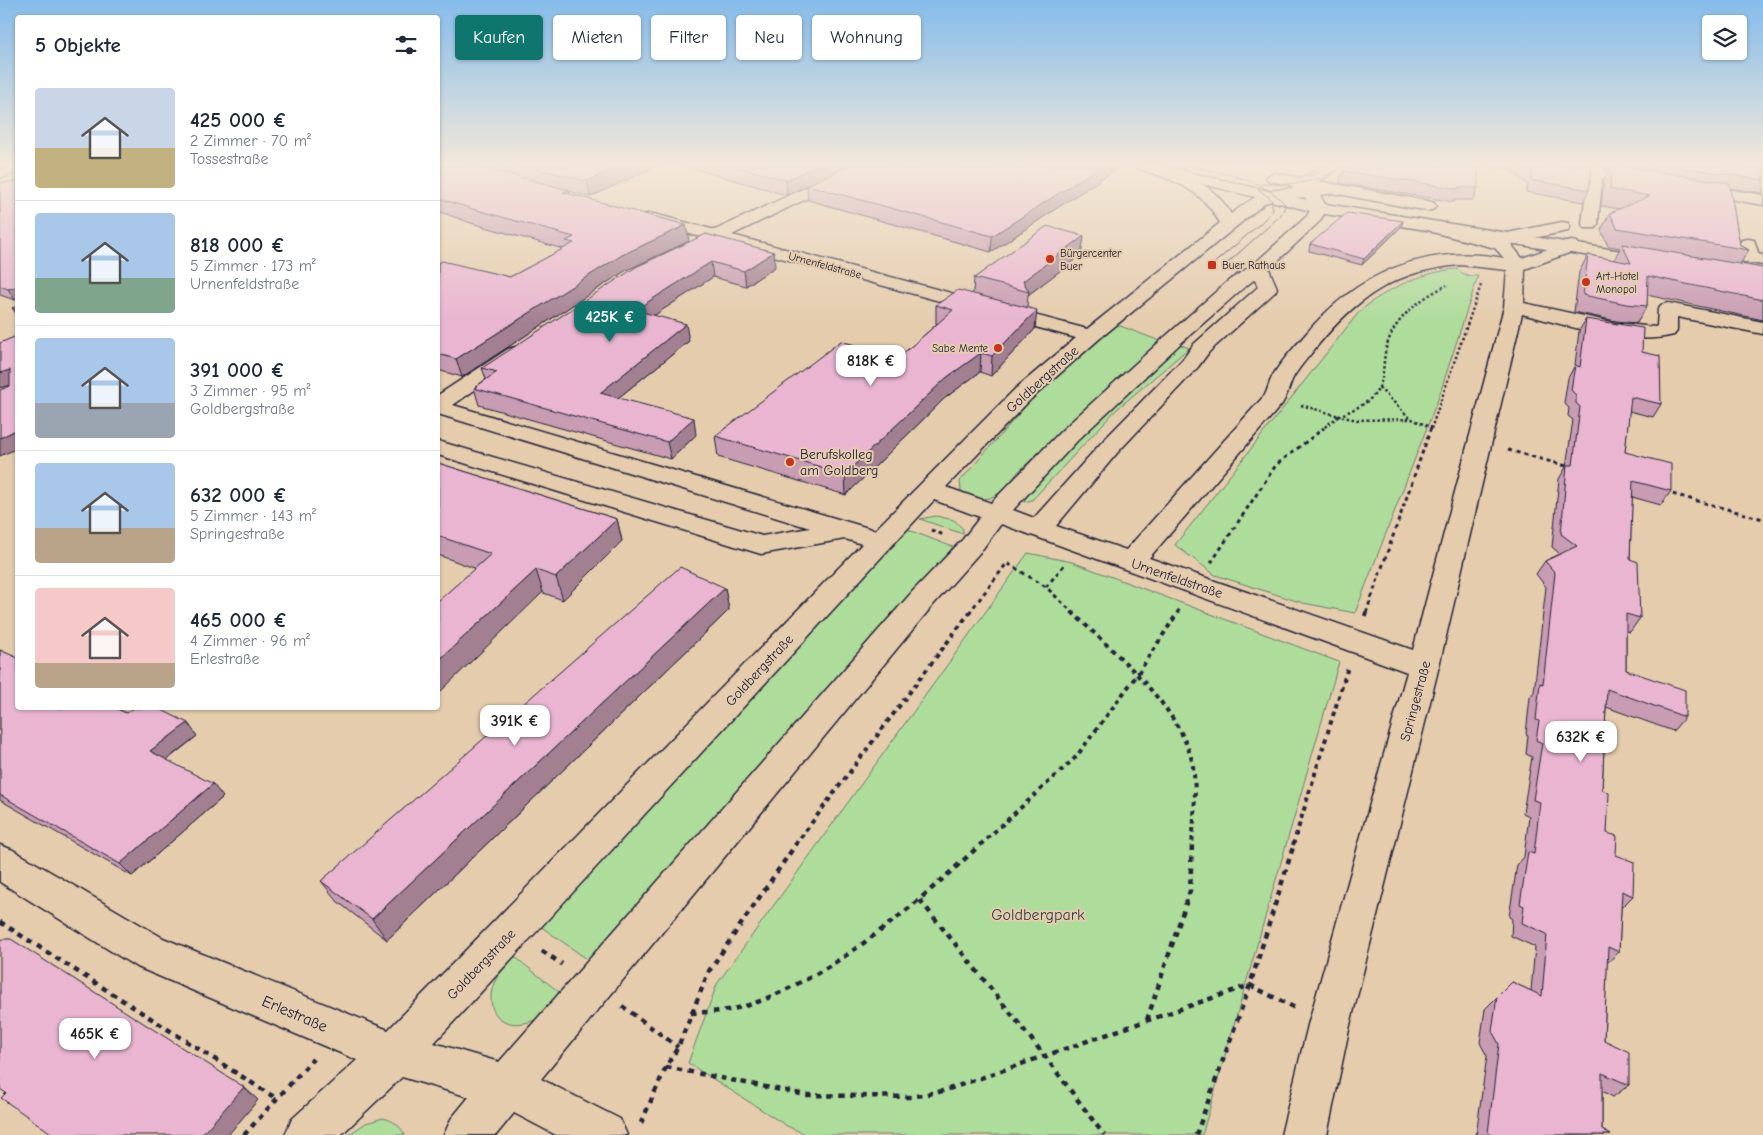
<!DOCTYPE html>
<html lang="de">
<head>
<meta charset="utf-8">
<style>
	:root { --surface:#fff; --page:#f6f6f7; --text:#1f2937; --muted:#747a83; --line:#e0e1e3; --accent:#0f766e }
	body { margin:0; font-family:"Comic Neue",sans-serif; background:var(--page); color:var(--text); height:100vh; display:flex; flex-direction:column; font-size:19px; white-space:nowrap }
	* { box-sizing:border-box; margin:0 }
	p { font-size:16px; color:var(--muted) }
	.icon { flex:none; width:28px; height:28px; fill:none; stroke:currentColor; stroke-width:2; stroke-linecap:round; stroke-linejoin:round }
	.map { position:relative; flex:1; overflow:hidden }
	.drawer { position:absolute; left:15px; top:15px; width:425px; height:695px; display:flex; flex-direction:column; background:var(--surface); border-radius:5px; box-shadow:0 1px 4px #0004 }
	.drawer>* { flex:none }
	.banner { position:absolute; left:455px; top:15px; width:475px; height:45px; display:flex; gap:10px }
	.fabs { position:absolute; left:1702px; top:15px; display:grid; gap:10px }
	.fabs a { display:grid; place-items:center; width:45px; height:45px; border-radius:5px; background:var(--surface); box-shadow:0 1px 4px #0004; font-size:25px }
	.price { position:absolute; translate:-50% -42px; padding:0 11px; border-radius:10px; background:#fff; color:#222; font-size:16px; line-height:32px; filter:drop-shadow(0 1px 2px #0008) }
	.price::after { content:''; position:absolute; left:50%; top:30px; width:15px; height:11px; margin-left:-8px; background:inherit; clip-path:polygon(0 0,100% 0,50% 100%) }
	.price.current { background:var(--accent); color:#fff }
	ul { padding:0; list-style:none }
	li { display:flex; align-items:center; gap:15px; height:125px; padding:0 20px }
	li+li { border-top:1px solid var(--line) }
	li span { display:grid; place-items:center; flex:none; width:140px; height:100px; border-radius:5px; color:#555 }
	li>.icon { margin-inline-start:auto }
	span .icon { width:60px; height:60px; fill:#fffc; stroke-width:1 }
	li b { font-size:21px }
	h2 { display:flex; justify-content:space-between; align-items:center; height:60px; padding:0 20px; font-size:21px }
	.pill { padding:0 18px; border-radius:5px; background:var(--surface); box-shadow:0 1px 4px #0004; font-size:18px; line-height:45px }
	.pill.current { background:var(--accent); color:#fff }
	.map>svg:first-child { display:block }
	.green { fill:#aedc9b; stroke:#687f6b }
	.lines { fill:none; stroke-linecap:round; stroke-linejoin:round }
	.minor-casing { stroke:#22223b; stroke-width:3 }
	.major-casing { stroke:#22223b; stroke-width:3 }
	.path-far3 { stroke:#22223b; stroke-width:2.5; stroke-dasharray:2.5 2.5; stroke-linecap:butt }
	.path-far2 { stroke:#22223b; stroke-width:3; stroke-dasharray:4 4; stroke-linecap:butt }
	.path-far1 { stroke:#22223b; stroke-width:4; stroke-dasharray:4.5 4.5; stroke-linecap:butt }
	.path { stroke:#22223b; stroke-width:4.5; stroke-dasharray:5.5 5.5; stroke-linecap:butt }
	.minor { fill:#e5ccad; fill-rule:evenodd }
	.major { fill:#e5ccad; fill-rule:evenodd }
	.tram { stroke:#22223b; stroke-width:1 }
	.wall { fill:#c89cb3; stroke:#22223b }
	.shaded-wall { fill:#a37f92; stroke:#22223b }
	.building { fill:#e9b5d0; stroke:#22223b }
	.poi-dot { fill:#c8321e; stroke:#e5ccad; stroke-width:2 }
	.labels { text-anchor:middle; stroke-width:4; stroke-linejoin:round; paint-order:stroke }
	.far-poi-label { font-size:11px; fill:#22223b; stroke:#e5ccad; text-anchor:start }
	.far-street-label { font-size:11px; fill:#22223b; stroke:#e5ccad }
	.street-label { font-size:14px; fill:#22223b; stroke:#e5ccad }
	.poi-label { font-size:14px; fill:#22223b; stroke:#e5ccad; text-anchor:start }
	.near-park-label { font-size:16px; fill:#373e49; stroke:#e5ccad }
	.near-street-label { font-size:16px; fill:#22223b; stroke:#e5ccad }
</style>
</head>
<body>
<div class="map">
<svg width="1763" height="1135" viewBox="0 0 1763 1135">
	<rect width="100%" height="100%" fill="#e5ccad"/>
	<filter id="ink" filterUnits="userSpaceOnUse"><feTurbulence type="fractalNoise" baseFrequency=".02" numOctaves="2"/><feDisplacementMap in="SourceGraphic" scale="10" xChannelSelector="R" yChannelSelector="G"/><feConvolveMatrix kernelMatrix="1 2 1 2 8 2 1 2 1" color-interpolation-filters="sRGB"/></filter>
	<g filter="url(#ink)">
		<g class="green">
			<path d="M1457,269C1465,276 1469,276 1478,276L1438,399L1355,613L1303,603L1215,575L1175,545L1359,312C1385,289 1422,272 1457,269Z"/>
			<path d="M1115,324L1160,341L1019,471C1002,492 989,510 961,491L960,481L1039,391Z"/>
			<path d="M1179,344L1189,348L1116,410L1032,500L1024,502L1021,498L1107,411Z"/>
			<path d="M936,516L954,520L963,529V534L920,519Z"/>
			<path d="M906,529L953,547L597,966L540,926Z"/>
			<path d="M1028,553L1072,562L1339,662L1202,1135H807L787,1126L688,1063L717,984Z"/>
			<path d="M515,957L569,1000C555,1008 540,1021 524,1023C496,1028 484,1005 495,981C500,972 508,964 515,957Z"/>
			<path d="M383,1118C395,1121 399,1125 405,1135H348L366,1123Z"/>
		</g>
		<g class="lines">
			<g class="minor-casing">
				<g id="minor">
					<path d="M854,165H872L870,168L732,235L1087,329L1220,223C1201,188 1172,179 1136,168L1134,165C1171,165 1212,180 1231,214C1255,196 1263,190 1294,188L1289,184L1292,181L1310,174L1324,165H1340C1335,174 1319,181 1309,185L1312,187H1335L1338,190L1335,193L1320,195L1327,208L1320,221L1269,269L1277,288L1275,292L1209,352L1198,367L1118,452L1056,526L1126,550L1265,395C1268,389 1269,383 1272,377C1280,362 1294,348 1305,335C1356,274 1423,244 1504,258L1495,248L1432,232L1430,228L1432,224L1438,223L1498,238L1502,234L1562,222L1568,223L1570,227L1568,231L1514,242L1511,244L1522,258L1571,241L1577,242L1580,246L1577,250L1525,269L1524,303L1616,323L1655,327L1657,326L1658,309L1661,305L1668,303L1763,322V334L1677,317V331L1674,335C1628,347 1567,325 1522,314L1439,666L1350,1025L1327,1135H1281L1308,1025L1407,672L1001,524L981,551L933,605L541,1079L620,1119L627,1135H556L514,1113L496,1135H444L451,1119L469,1097L402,1077L341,1135H285L292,1119L357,1060L135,966L0,882V845L13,850L163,938L388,1030L862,544L845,539L761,554L438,455V441L762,536L810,528L438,414V395L508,349L515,347L522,349L525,353L522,357L453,405L875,530L1015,389L1076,338L718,241L712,243L706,242L704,238L644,221L642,218L644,215L650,213L715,230ZM1305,197L1311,208L1307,216L1254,264L1228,281L1167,335L1062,430L991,503L946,487L1031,399L1098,340L1265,203L1278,199ZM1460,265L1507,270L1504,307L1413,650L1149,558L1282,404C1288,395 1289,385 1294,376C1301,365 1310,355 1318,345C1357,297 1397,270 1460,265ZM1255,279L1258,287L1194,344L1183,359L1102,442L1034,518L1013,510L1078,440L1181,343L1242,289ZM934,500L980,517L963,539L913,591L499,1062L434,1043Z"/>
					<path d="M1589,165H1603V169L1643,175L1648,177L1651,180L1648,183L1643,185L1602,178L1598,224L1596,228H1584L1582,224Z"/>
					<path d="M1695,184L1763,195V205L1690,192L1687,189L1690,186Z"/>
					<path d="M1748,239L1754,240L1760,258L1757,262L1751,263L1745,262L1739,244L1742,240Z"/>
				</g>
			</g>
			<g class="major-casing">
				<g id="major">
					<path d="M9,165H18V172L0,178V169Z"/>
					<path d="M1136,165H1159L1319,203L1653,256L1659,257L1662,261L1659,265L1653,266L1319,213L1138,168Z"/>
					<path d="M1274,173L1428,201L1434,203L1436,206L1434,209L1428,211L1269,181L1266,178L1269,175Z"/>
					<path d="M1708,246L1763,255V265L1702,255L1699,251L1702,247Z"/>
				</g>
			</g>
			<g class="path-far3">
				<path d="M1379,388L1411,419"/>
				<path d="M1301,405L1339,416L1322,429"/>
				<path d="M1432,428L1412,419L1357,420L1339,416C1352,410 1369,404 1377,391C1384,380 1383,366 1385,353C1391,320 1418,300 1447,285"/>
				<path d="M1431,429L1481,285"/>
			</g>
			<g class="path-far2">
				<path d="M1508,450L1570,467"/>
				<path d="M1665,492L1763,519"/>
				<path d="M931,530L944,535"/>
				<path d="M1211,563L1276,465L1324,428"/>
				<path d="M1046,587L1065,564"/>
				<path d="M969,613L1007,563L1046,587L1073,613"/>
				<path d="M1177,613L1181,607"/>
				<path d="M1366,613L1431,428"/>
			</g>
			<g class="path-far1">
				<path d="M1072,612C1112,651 1173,700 1190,754C1198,777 1194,820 1192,845"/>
				<path d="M1365,616L1366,612"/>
				<path d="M795,845L970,612"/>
				<path d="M980,845L1076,757L1137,675L1178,612"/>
				<path d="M1293,845L1348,667"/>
			</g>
			<g class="path">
				<path d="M920,900L1044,1055L1104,1135"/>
				<path d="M0,922L277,1099"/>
				<path d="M542,951L562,964"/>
				<path d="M622,1006L678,1047"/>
				<path d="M691,1013C705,1012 719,1012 733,1009C759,1004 783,991 807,979C872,943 927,894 981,844"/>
				<path d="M1147,1020L1190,891L1192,844"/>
				<path d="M666,1067L806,1095L911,1097L943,1091L1250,985L1295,1008"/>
				<path d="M641,1123L666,1067L678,1047L709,971L796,844"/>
				<path d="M244,1135L313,1059"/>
				<path d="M1196,1135L1250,985L1294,844"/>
			</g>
			<use href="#minor" class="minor"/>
			<use href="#major" class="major"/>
			<g class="tram">
				<path d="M1169,165L1188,169"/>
				<path d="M1183,165C1219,173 1260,176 1286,205L1280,216L1222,268"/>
				<path d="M0,166L18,165"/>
				<path d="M1307,177L1322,171L1329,165"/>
				<path d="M1262,184C1292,185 1319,184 1344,165"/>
				<path d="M1212,265L1261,223L1273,210L1271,199L1258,189"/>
			</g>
		</g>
		<g class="wall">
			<path d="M438,165L482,167L494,170L485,165H659L590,197L569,191L570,194L689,241L625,271L462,377L438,370V263L510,277L563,249L471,223L438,211Z"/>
			<path d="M681,165H850L787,195Z"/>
			<path d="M1122,165L991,252L808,200L807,185Z"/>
			<path d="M1479,165H1592L1589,190L1583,202L1526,192L1528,185L1511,170Z"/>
			<path d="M1604,165H1763V193L1730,188L1740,245L1749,250L1740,264L1763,268V320L1647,295V306L1637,323L1616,321L1574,312L1579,272L1588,255L1614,260L1620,248L1608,246L1601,230L1610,213L1620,209L1601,206L1604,180L1610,168L1605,167Z"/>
			<path d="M1343,171L1478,188L1473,200H1454V202L1339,183Z"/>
			<path d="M0,183L15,300L0,295Z"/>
			<path d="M1403,221L1401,227L1362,265L1309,251L1310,244Z"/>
			<path d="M706,234L775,267L746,286L713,277L654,315L689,341L618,398L696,435L671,459L479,405L474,388L486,379L482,368Z"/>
			<path d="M1084,236L1081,255L1028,295L1027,307L1035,329L991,376L980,372L945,398L846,495L718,457L715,436L898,358L937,324H936V305L973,293L974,278Z"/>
			<path d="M18,306V316L12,308Z"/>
			<path d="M1586,319L1642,352L1661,404L1653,417L1629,411L1625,452L1671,491L1661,505L1632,497L1630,559L1640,618L1630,632L1626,631V670L1685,717L1673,731L1606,707L1602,790L1607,833L1633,896L1621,908L1619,952L1607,963L1604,1040L1629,1085L1613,1097L1602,1091V1130L1611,1135H1476L1487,1056L1480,1043L1485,1009L1512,982L1531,991L1535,947L1511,936L1512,919L1509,917L1517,865L1524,857L1529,816L1523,813L1532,757L1526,754L1528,735L1526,734L1530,697L1534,692L1546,587L1536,574L1545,561L1560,554L1552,547L1559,479L1566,467L1573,420L1568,416L1569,408L1564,403L1568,378L1575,365L1579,331Z"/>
			<path d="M438,463L617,519L622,541L563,600L438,555Z"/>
			<path d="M725,588L729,610L387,940L338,902L321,881Z"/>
			<path d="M0,650L126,713L197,736L167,760L223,797L132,876L0,800Z"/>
		</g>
		<g class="shaded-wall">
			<path d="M625,165H659L590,197L587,181Z"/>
			<path d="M819,165H850L787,195L786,180Z"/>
			<path d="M1103,165H1122L991,252L992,236Z"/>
			<path d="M569,190L572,205L563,192Z"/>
			<path d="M1403,221L1401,227L1362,265L1364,259Z"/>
			<path d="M686,225L689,241L625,271L462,377L456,359L622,255Z"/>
			<path d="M1084,236L1081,255L1028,295L1029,292L1023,281Z"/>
			<path d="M774,252L775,267L746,286L744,271Z"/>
			<path d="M711,262L713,277L638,326L635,310Z"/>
			<path d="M18,287V300H15L8,289Z"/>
			<path d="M1037,310L1035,329L991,376L992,356Z"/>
			<path d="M686,324L689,341L603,410L600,393Z"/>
			<path d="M981,353L980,372L945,398L846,495L845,474L946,378Z"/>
			<path d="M10,370L18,383L0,388V373Z"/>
			<path d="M694,418L696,435L671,459L667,442Z"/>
			<path d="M18,429V448L0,456V438Z"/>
			<path d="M617,519L622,541L563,600L556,577Z"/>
			<path d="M536,570L543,592L438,694V661Z"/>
			<path d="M725,588L729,610L387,940L372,919Z"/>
			<path d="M188,723L197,736L161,764L150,751Z"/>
			<path d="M213,784L223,797L132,876L120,864Z"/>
			<path d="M244,1087L258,1100L228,1135H200Z"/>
		</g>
		<g class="building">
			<path d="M438,165H477L482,167L569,190L563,192L686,225L622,255L456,359L438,354V263L442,261L510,277L574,243L566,241L574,237L466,207L438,198Z"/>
			<path d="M521,165H625L587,181Z"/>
			<path d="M731,165H819L786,180Z"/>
			<path d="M851,165H1103L992,236L807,185Z"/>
			<path d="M1351,165H1478V188L1458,187L1459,189L1343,171Z"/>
			<path d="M1523,165H1592L1589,190L1531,180L1533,173Z"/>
			<path d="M1612,165H1616L1729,183L1740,245L1749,250L1617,228L1610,213L1650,196L1610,189Z"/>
			<path d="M1668,165H1763V180Z"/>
			<path d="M18,181V287L8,289L0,286V183Z"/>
			<path d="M1347,213L1403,221L1364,259L1310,244Z"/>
			<path d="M1047,226L1084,236L1023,281L1029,292L974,278Z"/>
			<path d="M706,234L774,252L744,271L711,262L635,310L686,324L600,393L694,418L667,442L474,388L497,372L482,368L636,267Z"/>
			<path d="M1622,244L1763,268V300L1648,276L1647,306L1626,304L1583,295L1588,255L1631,263Z"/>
			<path d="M958,290L1037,310L992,356L981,353L946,378L845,474L715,436L841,341L898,358L953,310L936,305Z"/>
			<path d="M18,306V311L12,308Z"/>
			<path d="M1586,319L1643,328L1642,352L1660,356L1661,404L1631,397L1625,452L1671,464V491L1633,481L1630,559L1638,562L1640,618L1626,614V670L1685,690V717L1607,689L1602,790L1609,793L1607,833L1617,836L1616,855L1634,862L1633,896L1622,891L1619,952L1608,947L1604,1040L1629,1052V1085L1602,1073V1130L1611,1135H1492L1488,1133L1499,1044L1492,1031L1497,997L1512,982L1542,996L1547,934L1522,923L1524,906L1520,904L1528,852L1534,854L1540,802L1533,800L1542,743L1536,740L1539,721L1536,720L1540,683L1543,684L1555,573L1545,561L1577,546L1561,534L1567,465H1573L1580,407L1576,403V395L1571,390L1575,365L1580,367Z"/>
			<path d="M14,337L18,338V429L0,438V390L10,386V370L0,373V343Z"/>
			<path d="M438,463L617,519L556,577L536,570L438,661V601L491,554L438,536Z"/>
			<path d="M680,567L725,588L372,919L321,881Z"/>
			<path d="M0,650L18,658V708H115L126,713L134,708H158L188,723L150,751L213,784L120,864L0,795Z"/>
			<path d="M2,939H11L244,1087L206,1130L200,1135H54L1,1098L6,1093L0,1089V941Z"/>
		</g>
	</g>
	<linearGradient id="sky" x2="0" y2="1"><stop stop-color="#85bceb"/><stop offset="0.51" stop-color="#f3e8da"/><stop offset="1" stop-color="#f3e8da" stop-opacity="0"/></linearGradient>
	<rect width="1763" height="323" fill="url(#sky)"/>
	<g class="poi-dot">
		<circle cx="1050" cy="259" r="5"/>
		<rect x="1207" y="260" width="10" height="10" rx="2.5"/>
		<circle cx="1586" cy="282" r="5"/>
		<circle cx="998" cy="348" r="5"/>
		<circle cx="790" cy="462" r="5"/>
	</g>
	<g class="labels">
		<g class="far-poi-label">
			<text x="1060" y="257">Bürgercenter<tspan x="1060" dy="13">Buer</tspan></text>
			<text x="1222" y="269">Buer Rathaus</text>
			<text x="1596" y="280">Art-Hotel<tspan x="1596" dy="13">Monopol</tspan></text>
			<text x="988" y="352" text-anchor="end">Sabe Mente</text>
		</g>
		<g class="far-street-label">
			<text transform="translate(825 265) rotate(15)" y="4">Urnenfeldstraße</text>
		</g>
		<g class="street-label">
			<text transform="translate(1042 379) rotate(-42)" y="5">Goldbergstraße</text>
			<text transform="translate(1177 578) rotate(19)" y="5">Urnenfeldstraße</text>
			<text transform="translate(759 670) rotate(-47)" y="5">Goldbergstraße</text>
			<text transform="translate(1415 701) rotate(-75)" y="5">Springestraße</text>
			<text transform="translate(481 964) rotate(-46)" y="5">Goldbergstraße</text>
		</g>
		<g class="poi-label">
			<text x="800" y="459">Berufskolleg<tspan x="800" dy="16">am Goldberg</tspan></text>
		</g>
		<g class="near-park-label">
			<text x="1038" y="920">Goldbergpark</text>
		</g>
		<g class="near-street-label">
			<text transform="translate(295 1013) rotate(23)" y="6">Erlestraße</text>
		</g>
	</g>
</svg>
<div class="fabs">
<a><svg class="icon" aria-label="layers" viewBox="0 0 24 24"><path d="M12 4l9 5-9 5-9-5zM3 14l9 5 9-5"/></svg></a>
</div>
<b class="price current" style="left:610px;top:343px">425K €</b>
<b class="price" style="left:871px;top:387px">818K €</b>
<b class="price" style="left:515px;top:747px">391K €</b>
<b class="price" style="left:1581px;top:763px">632K €</b>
<b class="price" style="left:95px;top:1060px">465K €</b>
<div class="banner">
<a class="pill current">Kaufen</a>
<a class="pill">Mieten</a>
<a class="pill">Filter</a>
<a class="pill">Neu</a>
<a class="pill">Wohnung</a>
</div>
<section class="drawer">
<h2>5 Objekte<svg class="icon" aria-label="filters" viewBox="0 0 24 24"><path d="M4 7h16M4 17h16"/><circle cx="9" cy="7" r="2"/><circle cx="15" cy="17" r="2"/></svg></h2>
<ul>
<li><span style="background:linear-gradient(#c9d6e8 60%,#c2b280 0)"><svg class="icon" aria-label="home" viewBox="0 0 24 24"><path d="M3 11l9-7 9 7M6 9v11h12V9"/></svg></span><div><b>425 000 €</b><p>2 Zimmer · 70 m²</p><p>Tossestraße</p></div></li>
<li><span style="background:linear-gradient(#a9c7e8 65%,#7fa58c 0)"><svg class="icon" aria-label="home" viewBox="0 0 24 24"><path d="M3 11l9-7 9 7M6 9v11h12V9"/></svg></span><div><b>818 000 €</b><p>5 Zimmer · 173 m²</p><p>Urnenfeldstraße</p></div></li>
<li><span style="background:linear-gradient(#a9c7e8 65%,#9aa5b1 0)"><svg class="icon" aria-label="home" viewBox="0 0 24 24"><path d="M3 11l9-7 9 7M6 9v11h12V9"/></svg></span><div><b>391 000 €</b><p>3 Zimmer · 95 m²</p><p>Goldbergstraße</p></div></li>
<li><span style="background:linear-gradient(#a9c7e8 65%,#b9a48a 0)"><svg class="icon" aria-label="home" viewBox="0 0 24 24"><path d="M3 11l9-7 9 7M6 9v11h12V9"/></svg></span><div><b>632 000 €</b><p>5 Zimmer · 143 m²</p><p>Springestraße</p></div></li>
<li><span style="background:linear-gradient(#f6c9c9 75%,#b9a48a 0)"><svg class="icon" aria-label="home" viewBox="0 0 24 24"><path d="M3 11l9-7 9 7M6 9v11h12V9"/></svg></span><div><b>465 000 €</b><p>4 Zimmer · 96 m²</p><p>Erlestraße</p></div></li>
</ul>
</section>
</div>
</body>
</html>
